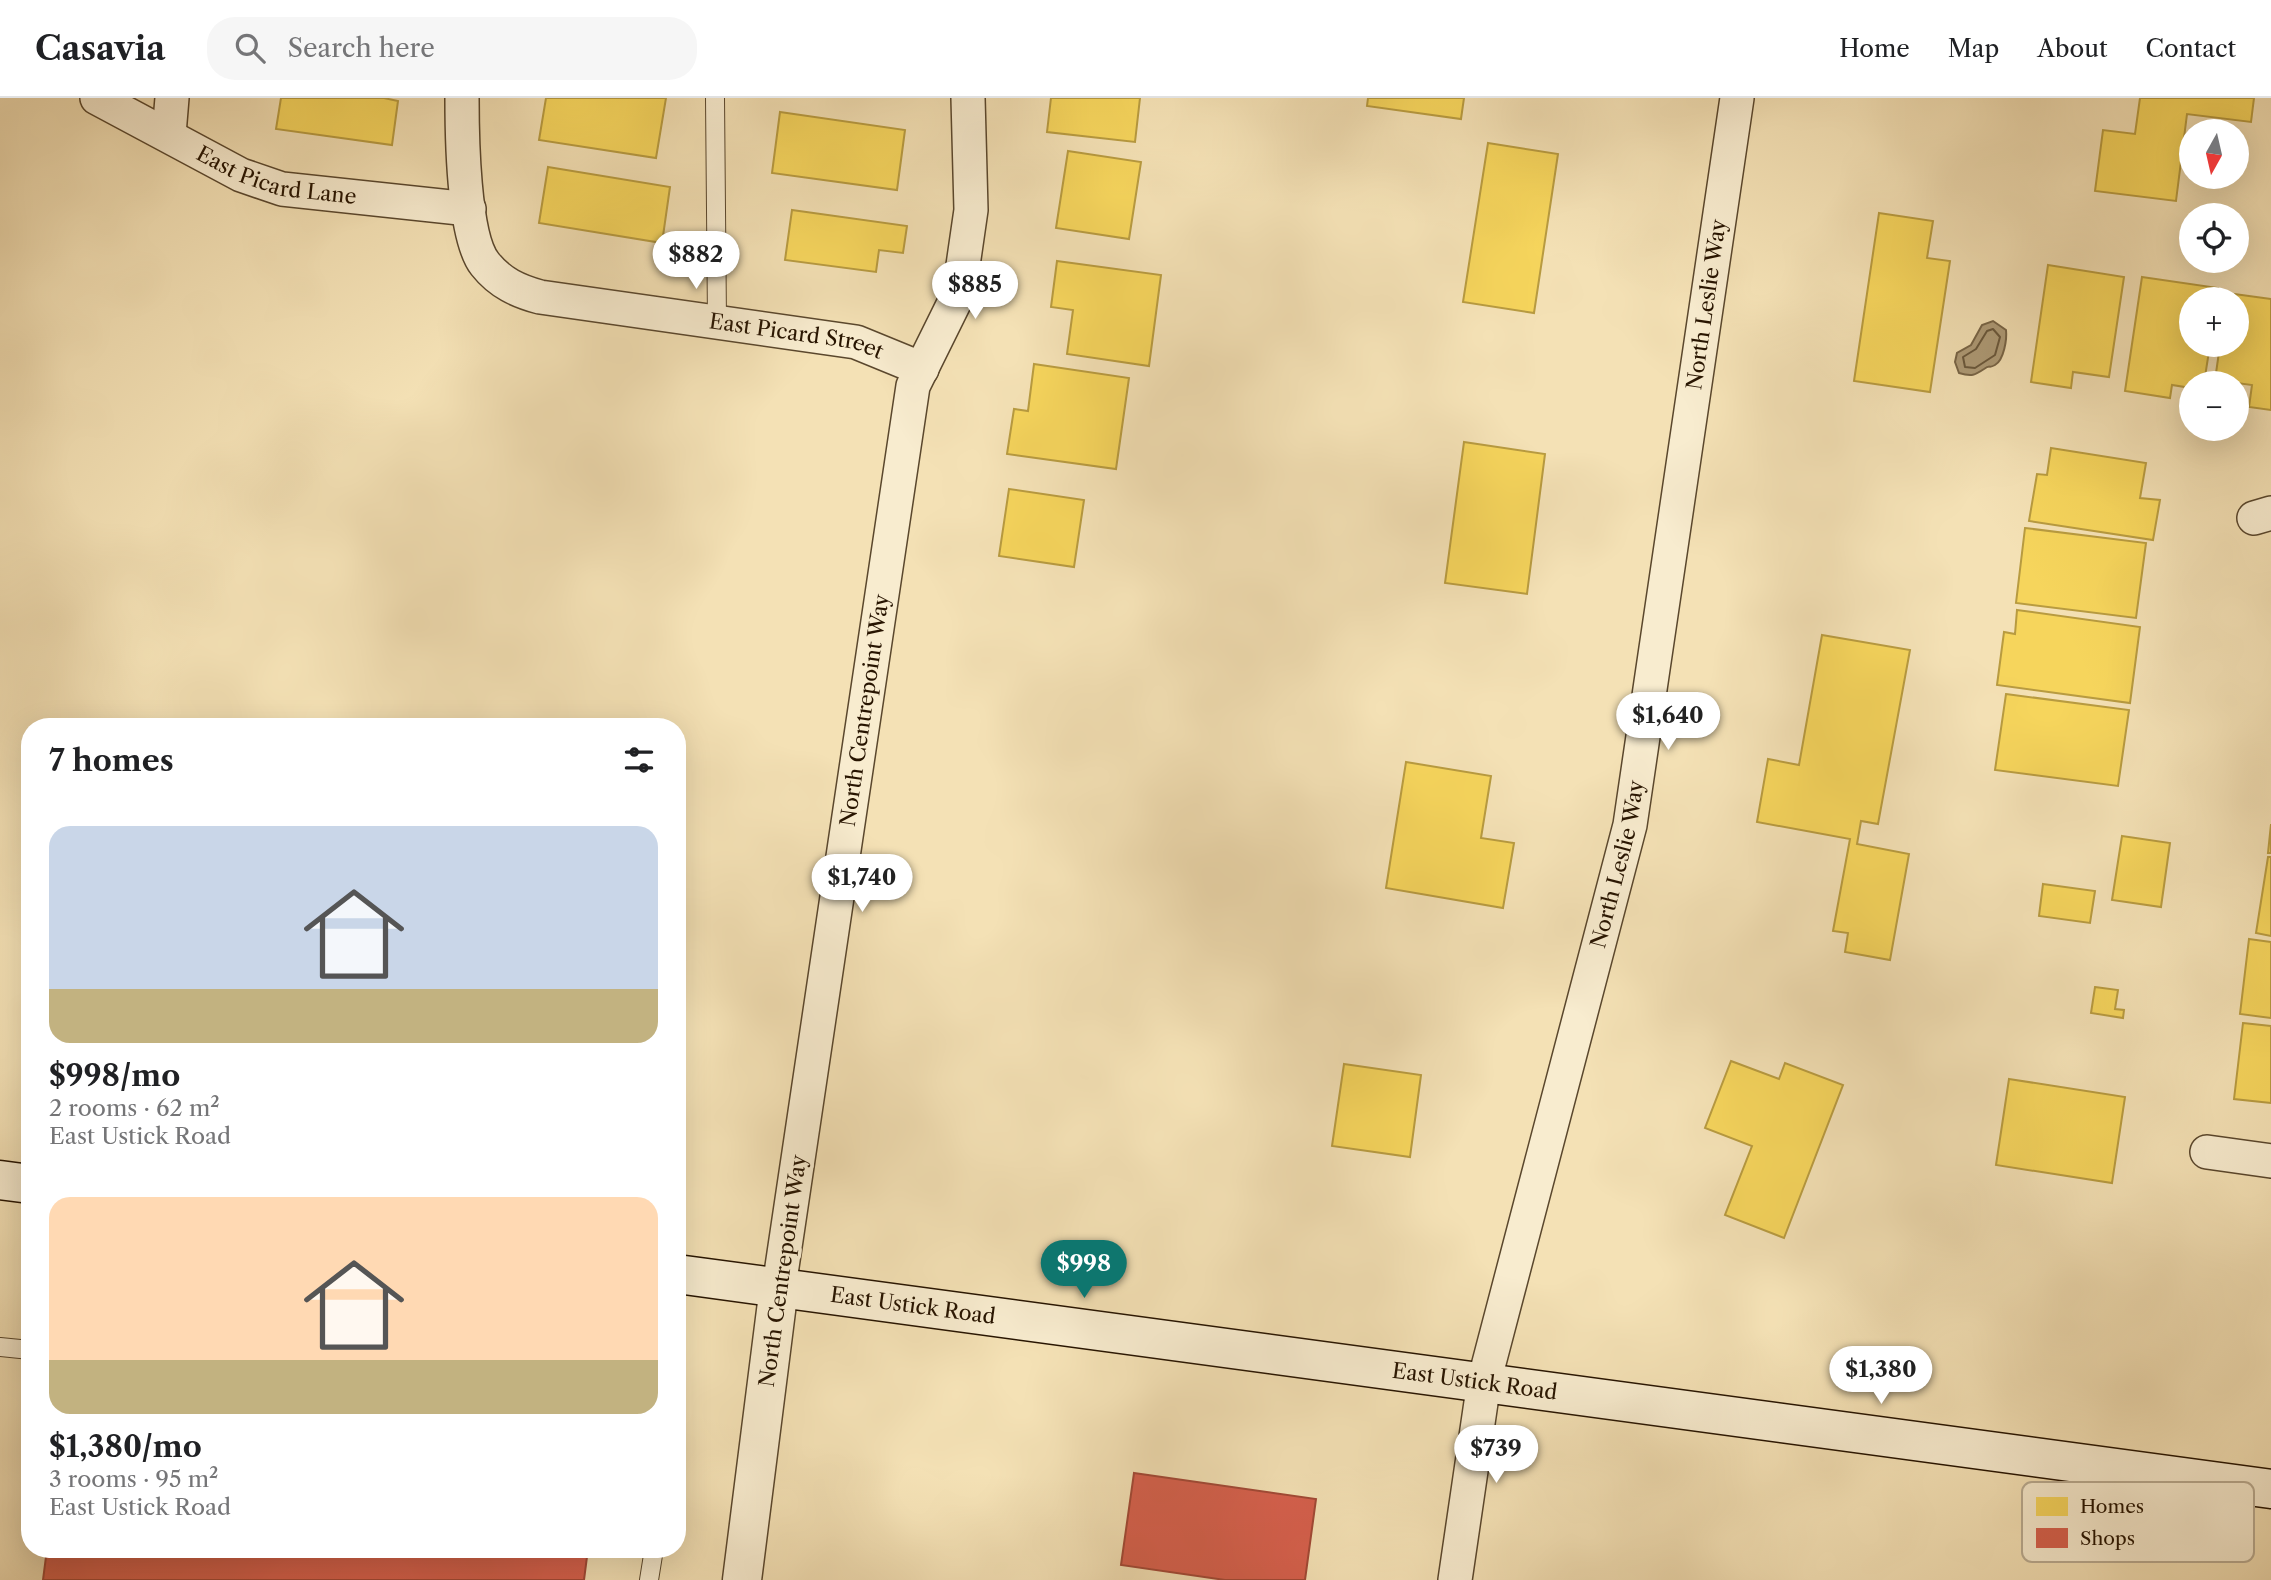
<!DOCTYPE html>
<html lang="en">
<head>
<meta charset="utf-8">
<style>
	:root { --surface:#fff; --page:#f6f6f6; --text:#202124; --muted:#757577; --line:#e0e0e0; --accent:#0f766e }
	body { margin:0; font-family:"Libre Caslon Text",serif; background:var(--page); color:var(--text); height:100vh; display:flex; flex-direction:column; font-size:26px; white-space:nowrap }
	* { box-sizing:border-box; margin:0 }
	p { font-size:23px; color:var(--muted) }
	.icon { flex:none; width:38px; height:38px; fill:none; stroke:currentColor; stroke-width:2; stroke-linecap:round; stroke-linejoin:round }
	.map { position:relative; flex:1; overflow:hidden }
	.details { position:absolute; left:21px; top:620px; width:665px; height:840px; display:flex; flex-direction:column; background:var(--surface); border-radius:28px; box-shadow:0 7px 28px #0002 }
	.details>* { flex:none }
	.needle { width:46px; rotate:188deg }
	.buttons { position:absolute; left:2179px; top:21px; display:grid; gap:14px }
	.buttons a { display:grid; place-items:center; width:70px; height:70px; border-radius:50%; background:var(--surface); box-shadow:0 7px 28px #0002; font-size:35px }
	.price { position:absolute; translate:-50% -60px; padding:0 16px; border-radius:24px; background:#fff; color:#222; font-size:23px; line-height:46px; filter:drop-shadow(0 2px 4px #0008) }
	.price::after { content:''; position:absolute; left:50%; top:42px; width:21px; height:16px; margin-left:-10px; background:inherit; clip-path:polygon(0 0,100% 0,50% 100%) }
	.price.current { background:var(--accent); color:#fff }
	ul { padding:0; list-style:none }
	li { display:grid; align-content:center; gap:14px; height:371px; padding:0 28px }
	li span { display:grid; place-items:center; height:217px; border-radius:21px; color:#555 }
	li>.icon { margin-inline-start:auto }
	span .icon { width:126px; height:126px; fill:#fffc; stroke-width:1 }
	li b { font-size:30px }
	h2 { display:flex; justify-content:space-between; align-items:center; height:84px; padding:0 28px; font-size:30px }
	header { display:flex; align-items:center; gap:42px; box-sizing:border-box; height:98px; padding:0 35px; background:var(--surface); border-bottom:2px solid var(--line) }
	header strong { font-size:33px }
	nav { display:flex; gap:38px; margin-inline-start:auto; font-size:24px }
	.search { width:490px; height:63px; background:var(--page); display:flex; align-items:center; gap:18px; box-sizing:border-box; padding:0 24px; border-radius:28px; color:var(--muted); font-size:26px }
	.map>svg:first-child { display:block }
	.water { fill:#ae9b77; stroke:#786547; stroke-width:2 }
	.homes { fill:#f6d55c; stroke:#b89b40; stroke-width:2 }
	.shops { fill:#d6604d; stroke:#a24936; stroke-width:2 }
	.lines { fill:none; stroke-linecap:round; stroke-linejoin:round }
	.shore { stroke:#6a583c; stroke-width:2 }
	.service-casing { stroke:#5a472d; stroke-width:20 }
	.minor-casing { stroke:#5a472d; stroke-width:36 }
	.tertiary-casing { stroke:#5a472d; stroke-width:41 }
	.secondary-casing { stroke:#271400; stroke-width:41 }
	.service { stroke:#f8eccf; stroke-width:18 }
	.minor { stroke:#f8eccf; stroke-width:33 }
	.tertiary { stroke:#f8eccf; stroke-width:38 }
	.secondary { stroke:#f8eccf; stroke-width:38 }
	.labels { text-anchor:middle; stroke-width:7; stroke-linejoin:round; paint-order:stroke }
	.street-label { font-size:21px; fill:#271400; stroke:#f8eccf }
	.key { fill:#f8eccf; stroke:#b9ab91; stroke-width:2 }
	.key-label { font-size:19px; fill:#271400 }
</style>
</head>
<body>
<header>
<strong>Casavia</strong>
<div class="search"><svg class="icon" aria-label="search" viewBox="0 0 24 24"><circle cx="10" cy="10" r="6"/><path d="M15 15l6 6"/></svg>Search here</div>
<nav><a>Home</a><a>Map</a><a>About</a><a>Contact</a></nav>
</header>
<div class="map">
<svg width="2271" height="1482" viewBox="0 0 2271 1482">
	<rect width="100%" height="100%" fill="#f4e1b5"/>
	<filter id="stains"><feTurbulence type="fractalNoise" baseFrequency=".00286" numOctaves="4"/><feColorMatrix values="0 0 0 0 .2 0 0 0 0 .09 0 0 0 0 .02 0 0 0 .5 -.17"/></filter>
	<radialGradient id="worn" r=".72"><stop offset=".6" stop-color="#630" stop-opacity="0"/><stop offset="1" stop-color="#630" stop-opacity=".3"/></radialGradient>
	<path class="water" d="M1993,223L2006,232C2007,241 2004,262 1995,267C1988,271 1991,266 1984,271C1975,277 1972,279 1959,275L1955,264L1957,255L1971,247L1982,227Z"/>
	<g class="homes">
		<path d="M281,0H384L398,3L392,47L276,31Z"/>
		<path d="M546,0H666L656,60L539,42Z"/>
		<path d="M1051,0H1140L1135,44L1047,34Z"/>
		<path d="M1368,0H1464L1461,21L1367,8Z"/>
		<path d="M2140,0H2254L2251,24L2187,16L2176,103L2095,93L2103,32L2135,36Z"/>
		<path d="M780,14L905,32L897,92L772,75Z"/>
		<path d="M1488,45L1558,56L1534,215L1463,204Z"/>
		<path d="M1068,53L1141,64L1129,141L1056,130Z"/>
		<path d="M548,69L670,89L662,145L539,125Z"/>
		<path d="M792,112L907,128L903,155L879,152L876,174L785,162Z"/>
		<path d="M1879,115L1933,123L1927,160L1950,163L1930,294L1854,283Z"/>
		<path d="M1057,163L1161,177L1149,268L1067,256L1073,212L1051,209Z"/>
		<path d="M2048,167L2124,179L2109,279L2073,274L2071,290L2031,284Z"/>
		<path d="M2142,179L2218,190L2217,201H2191V247H2210L2204,285H2191V290L2172,287L2170,300L2125,293Z"/>
		<path d="M2227,195L2271,201V312L2249,309L2252,287L2215,282L2220,247H2236V201H2226Z"/>
		<path d="M1034,266L1129,280L1116,371L1007,356L1014,311L1028,313Z"/>
		<path d="M1464,344L1545,356L1527,496L1445,485Z"/>
		<path d="M2051,350L2146,365L2140,400L2160,402L2153,442L2029,423L2037,376L2047,377Z"/>
		<path d="M1009,391L1084,402L1074,469L999,458Z"/>
		<path d="M2025,430L2146,445L2136,520L2016,505Z"/>
		<path d="M2017,512L2140,529L2130,605L1997,587L2004,534L2015,536Z"/>
		<path d="M1822,537L1910,552L1878,726L1861,723L1857,746L1909,756L1890,862L1845,854L1848,835L1833,833L1850,741L1757,724L1768,661L1799,667Z"/>
		<path d="M2006,596L2129,612L2118,688L1995,672Z"/>
		<path d="M1406,664L1491,678L1481,740L1514,745L1503,810L1386,790Z"/>
		<path d="M2271,726V755H2268Z"/>
		<path d="M2122,738L2170,745L2161,809L2112,802Z"/>
		<path d="M2268,759H2271V838L2256,835Z"/>
		<path d="M2043,786L2095,793L2090,825L2039,818Z"/>
		<path d="M2249,841L2271,844V920L2240,916Z"/>
		<path d="M2095,889L2118,892L2115,911L2124,912L2123,920L2091,915Z"/>
		<path d="M2243,925L2271,928V1005L2234,1001Z"/>
		<path d="M1731,963L1779,981L1785,965L1843,987L1784,1140L1725,1117L1752,1048L1705,1030Z"/>
		<path d="M1344,966L1421,977L1410,1059L1332,1048Z"/>
		<path d="M2009,981L2125,999L2112,1085L1996,1067Z"/>
	</g>
	<g class="shops">
		<path d="M1134,1375L1316,1401L1305,1482H1225L1121,1467Z"/>
		<path d="M47,1451H588L584,1482H43Z"/>
	</g>
	<g class="lines">
		<path class="shore" d="M1993,231L2000,239L1995,257L1975,270L1965,269L1963,259L1976,251L1987,233Z"/>
		<g class="service-casing">
			<g id="service">
				<path d="M715,0L717,223"/>
				<path d="M0,1249L30,1252"/>
				<path d="M649,1482L654,1451"/>
			</g>
		</g>
		<g class="minor-casing">
			<g id="minor">
				<path id="s1" d="M97,0L241,77L282,91L469,111"/>
				<path id="s2" d="M462,0C462,36 463,139 485,166C500,185 518,193 540,199L856,244L922,271"/>
				<path d="M169,36L172,0"/>
				<path d="M2254,420L2271,415"/>
				<path d="M2207,1054L2271,1063"/>
				<path id="s3" d="M779,1189L913,288L959,195L971,112L968,0"/>
				<path id="s4" d="M1455,1482L1484,1284L1630,727L1737,0"/>
			</g>
		</g>
		<g class="tertiary-casing">
			<path id="tertiary" d="M742,1482L779,1189"/>
		</g>
		<g class="secondary-casing">
			<g id="secondary">
				<path d="M0,1082L30,1086"/>
				<path id="s5" d="M677,1176L2271,1391"/>
			</g>
		</g>
		<use href="#service" class="service"/>
		<use href="#minor" class="minor"/>
		<use href="#tertiary" class="tertiary"/>
		<use href="#secondary" class="secondary"/>
	</g>
	<g class="labels">
		<g class="street-label">
			<text dy="7" stroke="none"><textPath href="#s1" startOffset="198">East Picard Lane</textPath></text>
			<text dy="7" stroke="none"><textPath href="#s4" startOffset="1302">North Leslie Way</textPath></text>
			<text dy="7" stroke="none"><textPath href="#s2" startOffset="494">East Picard Street</textPath></text>
			<text dy="7" stroke="none"><textPath href="#s3" startOffset="583">North Centrepoint Way</textPath></text>
			<text dy="7" stroke="none"><textPath href="#s4" startOffset="735">North Leslie Way</textPath></text>
			<text transform="translate(783 1173) rotate(-82)" y="7">North Centrepoint Way</text>
			<text dy="7" stroke="none"><textPath href="#s5" startOffset="238">East Ustick Road</textPath></text>
			<text dy="7" stroke="none"><textPath href="#s5" startOffset="805">East Ustick Road</textPath></text>
		</g>
	</g>
	<rect x="2022" y="1384" width="232" height="80" rx="10" class="key"/>
	<rect x="2036" y="1399" width="32" height="19" fill="#f6d55c"/>
	<rect x="2036" y="1430" width="32" height="20" fill="#d6604d"/>
	<g class="key-label">
		<text x="2080" y="1415">Homes</text>
		<text x="2080" y="1447">Shops</text>
	</g>
	<rect width="100%" height="100%" filter="url(#stains)"/>
	<rect width="100%" height="100%" fill="url(#worn)"/>
</svg>
<div class="buttons">
<a><svg class="needle" viewBox="-14 -14 28 28"><path d="M0-13l5 13h-10z" fill="#e53935"/><path d="M0 13l5-13h-10z" fill="#757577"/></svg></a>
<a><svg class="icon" aria-label="locate" viewBox="0 0 24 24"><circle cx="12" cy="12" r="6"/><path d="M12 2v4M12 18v4M2 12h4M18 12h4"/></svg></a>
<a>+</a>
<a>−</a>
</div>
<b class="price" style="left:696px;top:193px">$882</b>
<b class="price" style="left:975px;top:223px">$885</b>
<b class="price" style="left:1668px;top:654px">$1,640</b>
<b class="price" style="left:862px;top:816px">$1,740</b>
<b class="price current" style="left:1084px;top:1202px">$998</b>
<b class="price" style="left:1881px;top:1308px">$1,380</b>
<b class="price" style="left:1496px;top:1387px">$739</b>
<section class="details">
<h2>7 homes<svg class="icon" aria-label="filters" viewBox="0 0 24 24"><path d="M4 7h16M4 17h16"/><circle cx="9" cy="7" r="2"/><circle cx="15" cy="17" r="2"/></svg></h2>
<ul>
<li><span style="background:linear-gradient(#c9d6e8 75%,#c2b280 0)"><svg class="icon" aria-label="home" viewBox="0 0 24 24"><path d="M3 11l9-7 9 7M6 9v11h12V9"/></svg></span><div><b>$998/mo</b><p>2 rooms · 62 m²</p><p>East Ustick Road</p></div></li>
<li><span style="background:linear-gradient(#ffd9b3 75%,#c2b280 0)"><svg class="icon" aria-label="home" viewBox="0 0 24 24"><path d="M3 11l9-7 9 7M6 9v11h12V9"/></svg></span><div><b>$1,380/mo</b><p>3 rooms · 95 m²</p><p>East Ustick Road</p></div></li>
</ul>
</section>
</div>
</body>
</html>
